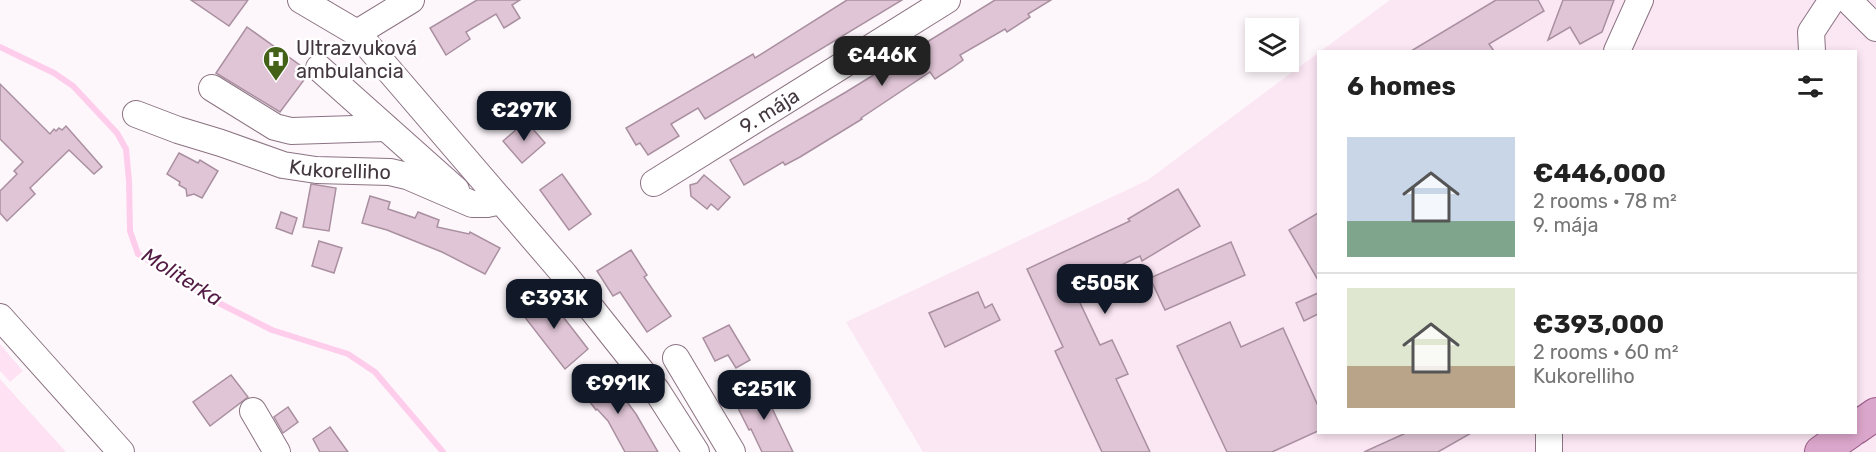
<!DOCTYPE html>
<html lang="en">
<head>
<meta charset="utf-8">
<style>
	:root { --surface:#fff; --page:#f6f6f6; --text:#222; --muted:#767676; --line:#e0e0e0; --accent:#111827 }
	body { margin:0; font-family:Rubik,sans-serif; background:var(--page); color:var(--text); height:100vh; display:flex; flex-direction:column; font-size:22px; white-space:nowrap }
	* { box-sizing:border-box; margin:0 }
	p { font-size:20px; color:var(--muted) }
	.icon { flex:none; width:33px; height:33px; fill:none; stroke:currentColor; stroke-width:2; stroke-linecap:round; stroke-linejoin:round }
	.map { position:relative; flex:1; overflow:hidden }
	.side { position:absolute; left:1317px; top:50px; width:540px; height:384px; display:flex; flex-direction:column; background:var(--surface); border-radius:0px; box-shadow:0 3px 9px #0003 }
	.side>* { flex:none }
	.tools { position:absolute; left:1245px; top:18px; display:grid; gap:12px }
	.tools a { display:grid; place-items:center; width:54px; height:54px; border-radius:0px; background:var(--surface); box-shadow:0 3px 9px #0003; font-size:30px }
	.price { position:absolute; translate:-50% -51px; padding:0 14px; border-radius:12px; background:var(--accent); color:#fff; font-size:20px; line-height:39px; filter:drop-shadow(0 2px 3px #0008) }
	.price::after { content:''; position:absolute; left:50%; top:36px; width:18px; height:14px; margin-left:-9px; background:inherit; clip-path:polygon(0 0,100% 0,50% 100%) }
	.price.current { background:#222; color:#fff }
	ul { padding:0; list-style:none }
	li { display:flex; align-items:center; gap:18px; height:150px; padding:0 30px }
	li+li { border-top:2px solid var(--line) }
	li span { display:grid; place-items:center; flex:none; width:168px; height:120px; border-radius:0px; color:#555 }
	li>.icon { margin-inline-start:auto }
	span .icon { width:72px; height:72px; fill:#fffc; stroke-width:1 }
	li b { font-size:26px }
	h2 { display:flex; justify-content:space-between; align-items:center; height:72px; padding:0 30px; font-size:26px }
	.map>svg:first-child { display:block }
	.built { fill:#fbe6f3 }
	.green { fill:#fee2f3 }
	.lines { fill:none; stroke-linecap:round; stroke-linejoin:round }
	.stream { stroke:#fecdec; stroke-width:6 }
	.building { fill:#e0c5d6; stroke:#a98fa0; stroke-width:1.5 }
	.minor-casing { stroke:#8b7282; stroke-width:28 }
	.major-casing { stroke:#965983; stroke-width:34 }
	.minor { stroke:#fff; stroke-width:26 }
	.major { stroke:#dba6cb; stroke-width:32 }
	.labels { text-anchor:middle; stroke-width:5; stroke-linejoin:round; paint-order:stroke }
	.poi-label { font-size:20px; fill:#42373e; stroke:#fff; text-anchor:start }
	.street-label { font-size:20px; fill:#42373e; stroke:#fff }
	.water-label { font-size:21px; font-style:italic; fill:#531c44; stroke:#fff }
</style>
</head>
<body>
<div class="map">
<svg width="1876" height="452" viewBox="0 0 1876 452">
	<rect width="100%" height="100%" fill="#fdf7fb"/>
	<path class="built" d="M1390,0H1876V452H923L846,322L1148,180L1318,53V432H1856V51H1321Z"/>
	<g class="green">
		<path d="M0,344L23,371L10,382L0,371Z"/>
		<path d="M0,379L66,452H0Z"/>
	</g>
	<g class="lines">
		<path class="stream" d="M0,47L54,73L73,86L117,133L126,149L129,181L130,231L138,254L207,297L272,330L348,354L375,372L443,452"/>
	</g>
	<g class="building">
		<path d="M191,0H248L229,26Z"/>
		<path d="M477,0H520L512,5L520,18L504,28L496,14L466,32L470,39L446,55L430,28Z"/>
		<path d="M847,0H902L705,119L698,108L671,124L679,136L648,155L640,143L636,145L626,128L753,54L755,58Z"/>
		<path d="M995,0H1051L1028,14L1030,17L1007,32L1005,29L960,55L963,60L952,68L935,79L930,72L861,118L862,119L800,157L785,165L783,162L744,185L730,160L846,92Z"/>
		<path d="M1496,0H1538L1544,11L1489,44L1494,51H1411Z"/>
		<path d="M1563,0H1614L1602,32L1580,44L1570,27L1548,40Z"/>
		<path d="M247,27L304,68L307,76L280,112L216,73Z"/>
		<path d="M0,84L50,134L54,129L56,131L59,128L62,130L66,126L102,167L94,174L69,150L30,188L35,194L7,221L0,213V191L17,174L14,171L23,162L0,139Z"/>
		<path d="M526,121L545,143L522,163L503,141Z"/>
		<path d="M179,153L198,163L200,160L218,171L202,198L194,194L187,196L186,189L179,185L180,182L167,174Z"/>
		<path d="M562,174L591,214L569,230L540,190Z"/>
		<path d="M704,175L730,197L718,210L711,204L707,209L691,196L690,185L697,183Z"/>
		<path d="M311,184L336,188L329,231L303,227Z"/>
		<path d="M1178,189L1200,226L1142,261L1140,256L1073,288L1100,345L1112,340L1128,374L1116,379L1150,452H1102L1055,351L1063,347L1027,269L1130,221L1128,219Z"/>
		<path d="M370,196L390,202L388,209L415,218L418,212L439,220L437,227L469,234L470,232L500,248L485,274L442,252L387,230L362,223Z"/>
		<path d="M281,212L297,218L292,234L276,228Z"/>
		<path d="M1318,213V280L1289,230Z"/>
		<path d="M319,241L342,248L334,273L312,266Z"/>
		<path d="M1231,242L1245,275L1165,310L1150,278Z"/>
		<path d="M631,250L647,275L644,277L671,316L647,332L620,292L613,296L597,271Z"/>
		<path d="M544,292L588,349L565,369L520,311Z"/>
		<path d="M978,292L985,308L992,304L1000,320L945,347L929,313Z"/>
		<path d="M1318,293V314L1304,321L1296,303Z"/>
		<path d="M1230,322L1241,347L1283,328L1318,406V431L1272,452H1227L1177,346Z"/>
		<path d="M729,325L750,360L736,368L728,355L715,361L703,338Z"/>
		<path d="M604,371L636,414L658,452H625L608,421L597,409L596,410L580,389Z"/>
		<path d="M231,375L248,397L210,426L193,402Z"/>
		<path d="M767,386L775,402L770,404L793,452H762L751,429L749,430L735,402Z"/>
		<path d="M288,407L298,422L283,433L274,417Z"/>
		<path d="M330,427L348,452H320L313,439Z"/>
		<path d="M1408,432H1473L1438,452H1364Z"/>
	</g>
	<g class="lines">
		<g class="minor-casing">
			<g id="minor">
				<path d="M301,0L357,33L564,274L657,391L696,452"/>
				<path d="M1848,0L1876,28"/>
				<path d="M357,33L411,0"/>
				<path d="M1617,51L1640,0"/>
				<path d="M1812,51L1811,32L1832,0"/>
				<path d="M319,68L456,190"/>
				<path d="M212,88L275,127L291,131L386,128"/>
				<path id="s1" d="M136,114L178,130L221,143L283,165L316,170L390,172L407,176L472,204H487L501,201"/>
				<path id="s2" d="M654,183L947,0"/>
				<path d="M0,317L121,452"/>
				<path d="M676,358L732,452"/>
				<path d="M253,411L277,452"/>
				<path d="M1549,452V432"/>
			</g>
		</g>
		<g class="major-casing">
			<g id="major">
				<path d="M1856,428L1876,414"/>
				<path d="M1821,452L1850,432"/>
			</g>
		</g>
		<use href="#minor" class="minor"/>
		<use href="#major" class="major"/>
	</g>
	<defs>
		<g id="hospital-pin" transform="scale(1.35)"><path d="M0 17L-7.5 6A9.5 9.5 0 1 1 7.5 6Z" fill="#436217" stroke="#fff"/><path d="M-5-5h3v3.5h4V-5h3V5h-3V1.5h-4V5h-3Z" fill="#fff"/></g>
	</defs>
	<g fill-rule="evenodd">
		<use href="#hospital-pin" x="276" y="59"/>
	</g>
	<g class="labels">
		<g class="poi-label">
			<text x="296" y="55">Ultrazvuková<tspan x="296" dy="23">ambulancia</tspan></text>
		</g>
		<g class="street-label">
			<text dy="7" stroke="none"><textPath href="#s2" startOffset="136">9. mája</textPath></text>
			<text dy="7" stroke="none"><textPath href="#s1" startOffset="213">Kukorelliho</textPath></text>
		</g>
		<g class="water-label">
			<text transform="translate(182 277) rotate(32)" y="7">Moliterka</text>
		</g>
	</g>
</svg>
<div class="tools">
<a><svg class="icon" aria-label="layers" viewBox="0 0 24 24"><path d="M12 4l9 5-9 5-9-5zM3 14l9 5 9-5"/></svg></a>
</div>
<b class="price current" style="left:882px;top:87px">€446K</b>
<b class="price" style="left:524px;top:142px">€297K</b>
<b class="price" style="left:1105px;top:315px">€505K</b>
<b class="price" style="left:554px;top:330px">€393K</b>
<b class="price" style="left:618px;top:415px">€991K</b>
<b class="price" style="left:764px;top:421px">€251K</b>
<section class="side">
<h2>6 homes<svg class="icon" aria-label="filters" viewBox="0 0 24 24"><path d="M4 7h16M4 17h16"/><circle cx="9" cy="7" r="2"/><circle cx="15" cy="17" r="2"/></svg></h2>
<ul>
<li><span style="background:linear-gradient(#c9d6e8 70%,#7fa58c 0)"><svg class="icon" aria-label="home" viewBox="0 0 24 24"><path d="M3 11l9-7 9 7M6 9v11h12V9"/></svg></span><div><b>€446,000</b><p>2 rooms · 78 m²</p><p>9. mája</p></div></li>
<li><span style="background:linear-gradient(#dfe7d0 65%,#b9a48a 0)"><svg class="icon" aria-label="home" viewBox="0 0 24 24"><path d="M3 11l9-7 9 7M6 9v11h12V9"/></svg></span><div><b>€393,000</b><p>2 rooms · 60 m²</p><p>Kukorelliho</p></div></li>
</ul>
</section>
</div>
</body>
</html>
